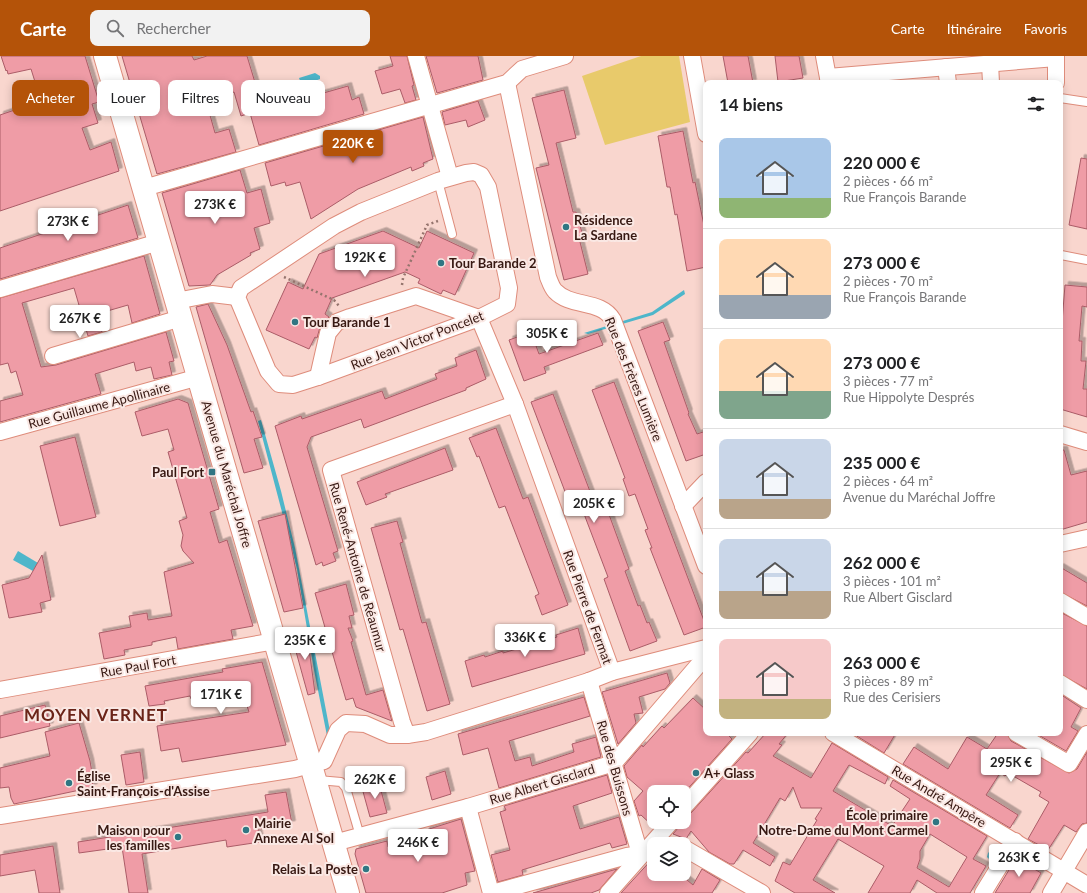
<!DOCTYPE html>
<html lang="fr">
<head>
<meta charset="utf-8">
<style>
	:root { --surface:#fff; --page:#f2f2f2; --text:#202124; --muted:#757577; --line:#e0e0e0; --accent:#b45309 }
	body { margin:0; font-family:Lato,sans-serif; background:var(--page); color:var(--text); height:100vh; display:flex; flex-direction:column; font-size:15px; white-space:nowrap }
	* { box-sizing:border-box; margin:0 }
	p { font-size:13px; color:var(--muted) }
	.icon { flex:none; width:22px; height:22px; fill:none; stroke:currentColor; stroke-width:2; stroke-linecap:round; stroke-linejoin:round }
	.map { position:relative; flex:1; overflow:hidden }
	.drawer { position:absolute; left:703px; top:24px; width:360px; height:656px; display:flex; flex-direction:column; background:var(--surface); border-radius:8px; box-shadow:0 2px 10px #0003 }
	.drawer>* { flex:none }
	.guide { position:absolute; left:12px; top:24px; width:380px; height:36px; display:flex; gap:8px }
	.tools { position:absolute; left:647px; top:729px; display:grid; gap:8px }
	.tools a { display:grid; place-items:center; width:44px; height:44px; border-radius:8px; background:var(--surface); box-shadow:0 2px 10px #0003; font-size:20px }
	.price { position:absolute; translate:-50% -34px; padding:0 9px; border-radius:4px; background:#fff; color:#222; font-size:13px; line-height:26px; filter:drop-shadow(0 1px 2px #0008) }
	.price::after { content:''; position:absolute; left:50%; top:24px; width:12px; height:9px; margin-left:-6px; background:inherit; clip-path:polygon(0 0,100% 0,50% 100%) }
	.price.on { background:var(--accent); color:#fff }
	ul { padding:0; list-style:none }
	li { display:flex; align-items:center; gap:12px; height:100px; padding:0 16px }
	li+li { border-top:1px solid var(--line) }
	li span { display:grid; place-items:center; flex:none; width:112px; height:80px; border-radius:8px; color:#555 }
	li>.icon { margin-inline-start:auto }
	span .icon { width:48px; height:48px; fill:#fffc; stroke-width:1 }
	li b { font-size:17px }
	h2 { display:flex; justify-content:space-between; align-items:center; height:48px; padding:0 16px; font-size:17px }
	.pill { padding:0 14px; border-radius:8px; background:var(--surface); box-shadow:0 2px 10px #0003; font-size:14px; line-height:36px }
	.pill.on { background:var(--accent); color:#fff }
	header { display:flex; align-items:center; gap:24px; box-sizing:border-box; height:56px; padding:0 20px; background:var(--accent); color:#fff }
	header strong { font-size:19px }
	nav { display:flex; gap:22px; margin-inline-start:auto; font-size:14px }
	.search { width:280px; height:36px; background:var(--page); display:flex; align-items:center; gap:10px; box-sizing:border-box; padding:0 14px; border-radius:8px; color:var(--muted); font-size:15px }
	.map>svg:first-child { display:block }
	.green { fill:#e8ca6b }
	.water { fill:#4eb6ca }
	.building { fill:#ef9ca6; stroke:#ab5c67; fill-rule:evenodd; filter:url(#shadow) }
	.lines { fill:none; stroke-linecap:round; stroke-linejoin:round }
	.lane-casing { stroke:#de8c7b; stroke-width:10 }
	.street-casing { stroke:#de8c7b; stroke-width:18 }
	.secondary-casing { stroke:#de8c7b; stroke-width:24 }
	.path { stroke:#95746d; stroke-width:2.5; stroke-dasharray:2 3; stroke-linecap:butt }
	.lane { stroke:#fff; stroke-width:8 }
	.street { stroke:#fff; stroke-width:16 }
	.secondary { stroke:#fff; stroke-width:22 }
	.poi-dot { fill:#307683; stroke:#fae8e4; stroke-width:1.5 }
	.labels { text-anchor:middle; stroke-width:4; stroke-linejoin:round; paint-order:stroke }
	.poi-label { font-size:13px; font-weight:bold; fill:#371812; stroke:#fae8e4; text-anchor:start }
	.street-label { font-size:13px; fill:#371812; stroke:#fae8e4 }
	.district-label { font-size:17px; font-weight:bold; letter-spacing:1px; fill:#6b2418; stroke:#fae8e4 }
</style>
</head>
<body>
<header>
<strong>Carte</strong>
<div class="search"><svg class="icon" aria-label="search" viewBox="0 0 24 24"><circle cx="10" cy="10" r="6"/><path d="M15 15l6 6"/></svg>Rechercher</div>
<nav><a>Carte</a><a>Itinéraire</a><a>Favoris</a></nav>
</header>
<div class="map">
<svg width="1087" height="837" viewBox="0 0 1087 837">
	<defs>
		<filter id="shadow"><feDropShadow dx="3.5" dy="-3.5" stdDeviation="0" flood-color="#0004"/></filter>
	</defs>
	<rect width="100%" height="100%" fill="#f9d6ce"/>
	<path class="green" d="M641,0H679L690,66L605,89L582,20Z"/>
	<g class="water">
		<path d="M315,17L320,20V23L302,30L299,22Z"/>
		<path d="M684,234L685,238L653,259L588,278L584,277L652,256Z"/>
		<path d="M261,364L281,435L295,492L333,691L328,685L314,614L297,513L258,365Z"/>
		<path d="M18,495L38,507L33,515L13,504Z"/>
		<path d="M997,788H1001L1004,790L996,806L991,805L987,801L988,797Z"/>
	</g>
	<g class="building">
		<path d="M1,0H85L99,46L92,48L98,67L82,72L90,94L111,86L119,115L0,155V59L41,45L31,13L8,18L7,14L6,15Z"/>
		<path d="M122,0H192L194,4L207,0H247L263,53L271,51L273,59L295,52L296,56L323,49L320,38L348,30L352,44L359,41L364,58L259,89L250,57L241,60L234,36L206,45L215,77L229,73L236,96L157,118Z"/>
		<path d="M390,0H407L414,29L412,30L416,44L405,47L400,33L382,38L375,15L393,10Z"/>
		<path d="M426,0H478L483,24L437,37Z"/>
		<path d="M723,0H748L753,27H728Z"/>
		<path d="M775,0H799L803,22L778,26Z"/>
		<path d="M564,34L576,82L556,87L573,156H576L583,180L579,182L588,218L564,224L536,112L549,109L532,42Z"/>
		<path d="M478,45L485,64L468,71L466,64L445,69L442,56Z"/>
		<path d="M423,61L433,103L423,107L424,110L412,115L411,111L358,133L311,163L300,126L286,130L285,126L271,130L265,107Z"/>
		<path d="M683,75L693,127L695,126L706,179V211L687,215L677,158L675,159L670,131H667L658,80Z"/>
		<path d="M1081,102L1087,103V173L1069,169Z"/>
		<path d="M240,114L247,137L261,133L270,167L254,172L260,193L250,197L251,199L217,219L210,229L189,230L162,137Z"/>
		<path d="M128,149L138,182L0,223V192Z"/>
		<path d="M383,175L419,192L427,175L474,197L455,239L443,234L441,238L418,227L420,223L405,216L332,242L325,258L329,261L320,271L317,282L315,281L309,293L266,274L288,226L303,233L319,198Z"/>
		<path d="M144,200L160,258L132,267L128,249L97,258L102,276L88,280L74,232L22,247L41,311L56,309L166,276L174,305L169,306L172,319L154,323L151,311L136,315L134,306L95,318L101,338L0,366V345L23,339L16,315L11,317L8,307L0,309V242Z"/>
		<path d="M1065,229L1087,231V251L1082,250L1079,285H1082L1081,305H1086L1083,333H1087V361L1060,353V291Z"/>
		<path d="M208,248L227,289L251,356L253,355L262,381L254,383L263,412L244,417L196,251Z"/>
		<path d="M663,266L670,284L664,286L689,357L688,358L697,378L706,375V398L686,405L638,275Z"/>
		<path d="M531,276L539,298L598,277L603,289L544,311L546,317L524,325L509,284Z"/>
		<path d="M476,294L486,323L466,332V334L364,372L361,363L311,381L307,391L338,495L333,497L336,505L323,510L322,506L316,509L275,370L301,360L302,363L382,335L385,343L437,323L435,318L457,310L455,302Z"/>
		<path d="M614,326L706,570V571L684,579L650,492H652L645,474L648,473L635,438L629,440L623,423L625,422L592,334Z"/>
		<path d="M553,338L594,446L603,442L629,513L625,515L638,550L640,549L647,567L649,566L657,585L630,595L604,523L608,521L581,450L572,454L531,346Z"/>
		<path d="M178,343L188,347L219,453L210,456L219,487L227,484L253,570L231,574L233,583L178,593L176,581L152,586V589L124,594L125,599L104,603L99,577L131,571L129,560L147,557L148,564L172,560L164,516L194,507L183,495L181,490L183,479L179,465L187,462L168,396L174,394L168,373L142,380L135,356Z"/>
		<path d="M496,372L523,443L528,441L568,549L542,559L535,540L539,538L505,450L499,452L479,400L477,401L469,382Z"/>
		<path d="M75,381L96,461L60,470L40,390Z"/>
		<path d="M445,392L453,414L385,438L387,441L366,449L357,426Z"/>
		<path d="M1060,394H1064L1071,419L1087,415V466L1060,474Z"/>
		<path d="M285,458L303,552L284,556L258,465Z"/>
		<path d="M397,465L403,486L400,487L422,567L426,566L450,648L427,655L403,573L400,574L371,472Z"/>
		<path d="M42,499L51,544L40,547L42,556L9,562L2,529L29,522Z"/>
		<path d="M1060,511L1087,527V550L1060,536Z"/>
		<path d="M346,528L354,559L349,560L352,572H348L353,585L351,586L366,639L383,634L392,665L356,651L353,642L346,644L315,537Z"/>
		<path d="M1060,556L1087,570V633L1060,618Z"/>
		<path d="M578,572L585,598L472,631L465,605L484,599L485,601L503,595V597L557,581L556,579Z"/>
		<path d="M307,578L315,637L308,639L292,581Z"/>
		<path d="M262,606L286,689L182,706L179,692L161,695L157,670L249,656L241,632L212,636L213,639L191,643L190,640L164,645L165,648L149,650L145,630L223,616L222,613Z"/>
		<path d="M667,617L670,627L665,633L639,641L643,657L634,658L636,667L618,688L602,636Z"/>
		<path d="M1060,638L1081,652L1071,671L1078,675L1066,695L1035,677H1060Z"/>
		<path d="M584,641L590,660L509,685L515,705L530,701L532,710L574,696L572,688L596,681L601,701L499,732L488,692L463,699L458,678Z"/>
		<path d="M693,642L706,654V677H726L732,683L684,737L654,736V766H658L656,768L654,767V771L641,759L639,760L634,745L643,735L627,721L624,710L642,689L643,691L662,670L664,672Z"/>
		<path d="M45,649L50,670L0,682V660Z"/>
		<path d="M79,667L90,705L92,717L89,718L94,731L14,748L11,742L9,731L0,732V712L50,700L45,676Z"/>
		<path d="M766,677H788L779,688L782,689L773,700L811,722L832,687L888,721L885,728L849,709L833,735L892,770L910,743L890,730L893,724L987,780L973,803L986,810L970,837H937L917,824L910,837H868L884,810L838,783L813,824L835,837H795L775,825L783,806L790,809L817,764L815,763L822,752H801L793,731L785,745L780,742L753,787L775,801L770,810L743,794L734,808H730L709,796L691,775L686,783L673,778L678,772L680,766H684V760L691,757L746,696L748,697ZM930,778L967,801L949,831L917,812L920,803V795Z"/>
		<path d="M852,677H896L884,697Z"/>
		<path d="M998,677H1007L1011,685L1069,717L1077,713L1087,696V767L1082,768L1076,776L1064,769L1048,794L1028,783L1049,746L1039,740L1041,736L1008,717L1005,720L1000,717L986,739L1018,759L1010,772L903,708L914,691L948,713L967,681L987,693Z"/>
		<path d="M140,696L144,726L126,729L121,699Z"/>
		<path d="M445,715L451,738L432,744L426,721Z"/>
		<path d="M607,719L612,737L573,750L580,773L619,761L627,788L612,792L610,787L522,814L523,819L498,826L491,799L510,794L500,756L506,754L504,750Z"/>
		<path d="M379,727L387,757L370,761L362,732Z"/>
		<path d="M286,736L292,768L258,773L260,786L227,791L226,784L142,798L148,837H129L122,791L79,797L78,786L268,756L265,739Z"/>
		<path d="M461,763L475,815L465,817L467,829L442,837H366L355,798L356,793L387,785L388,791L427,779L426,774Z"/>
		<path d="M53,790L60,837H39L35,814L0,820V799Z"/>
		<path d="M1018,799L1028,805L1026,808L1041,817L1030,837H995Z"/>
		<path d="M654,801V818H680L693,829L702,813L720,824L712,837H621Z"/>
		<path d="M617,813L599,834L591,837H533Z"/>
	</g>
	<g class="lines">
		<g class="lane-casing">
			<g id="lane">
				<path d="M1060,42L1087,46"/>
				<path d="M438,125L452,178"/>
				<path d="M1061,199L1087,204"/>
				<path d="M318,724L341,726L346,732L360,780"/>
			</g>
		</g>
		<g class="street-casing">
			<g id="street">
				<path d="M416,0L450,121"/>
				<path d="M692,0L706,78"/>
				<path d="M824,0L829,27"/>
				<path d="M990,7L991,27"/>
				<path d="M946,11L948,27"/>
				<path d="M828,21L1056,2"/>
				<path d="M507,27L548,221C550,226 552,232 555,235C571,252 601,243 613,264L706,510"/>
				<path d="M1056,27V0"/>
				<path d="M474,116L481,119L488,131L509,232L507,248L479,262L318,321L293,329L279,328L268,315L237,241L241,232L334,170L361,156L438,125L466,117Z"/>
				<path d="M144,132L507,27L522,13L565,0"/>
				<path d="M0,233L159,186"/>
				<path d="M176,245L212,238L237,241"/>
				<path d="M53,300L181,262"/>
				<path d="M318,321L328,277L337,266L350,261L416,240L479,262L515,348L612,616"/>
				<path d="M515,348L331,414L402,666L407,679L426,676L589,625L612,616L706,592"/>
				<path d="M0,376L199,321"/>
				<path d="M1060,378L1087,386"/>
				<path d="M683,450L706,426"/>
				<path d="M1060,488L1087,482"/>
				<path d="M1060,545L1087,561"/>
				<path d="M1060,627L1087,644"/>
				<path d="M0,634L275,585"/>
				<path d="M833,677L1087,829"/>
				<path d="M1016,677L1069,708L1087,678"/>
				<path d="M468,751L491,837"/>
				<path d="M684,751L750,677"/>
				<path d="M0,760L295,713L324,705L338,674L346,667L365,668L390,679H407"/>
				<path d="M334,787L468,751L614,707L706,600"/>
				<path d="M684,792L762,837"/>
				<path d="M492,837L627,800L641,798L638,791L589,625"/>
				<path d="M608,837L671,766"/>
				<path d="M983,837L1015,785"/>
				<path d="M1051,837L1087,776"/>
			</g>
		</g>
		<g class="secondary-casing">
			<path id="secondary" d="M105,0L348,837"/>
		</g>
		<g class="path">
			<path d="M284,221L334,244L339,250"/>
			<path d="M402,229L403,222L427,169L438,165"/>
		</g>
		<use href="#lane" class="lane"/>
		<use href="#street" class="street"/>
		<use href="#secondary" class="secondary"/>
	</g>
	<g class="poi-dot">
		<circle cx="566" cy="171" r="4"/>
		<circle cx="441" cy="207" r="4"/>
		<circle cx="295" cy="266" r="4"/>
		<rect x="208" y="412" width="8" height="8" rx="2"/>
		<circle cx="696" cy="717" r="4"/>
		<circle cx="69" cy="727" r="4"/>
		<circle cx="936" cy="766" r="4"/>
		<circle cx="246" cy="774" r="4"/>
		<circle cx="178" cy="781" r="4"/>
		<circle cx="366" cy="813" r="4"/>
	</g>
	<g class="labels">
		<g class="poi-label">
			<text x="574" y="169">Résidence<tspan x="574" dy="15">La Sardane</tspan></text>
			<text x="449" y="212">Tour Barande 2</text>
			<text x="303" y="271">Tour Barande 1</text>
			<text x="204" y="421" text-anchor="end">Paul Fort</text>
			<text x="704" y="722">A+ Glass</text>
			<text x="77" y="725">Église<tspan x="77" dy="15">Saint-François-d'Assise</tspan></text>
			<text x="928" y="764" text-anchor="end">École primaire<tspan x="928" dy="15">Notre-Dame du Mont Carmel</tspan></text>
			<text x="254" y="772">Mairie<tspan x="254" dy="15">Annexe Al Sol</tspan></text>
			<text x="170" y="779" text-anchor="end">Maison pour<tspan x="170" dy="15">les familles</tspan></text>
			<text x="358" y="818" text-anchor="end">Relais La Poste</text>
		</g>
		<g class="street-label">
			<text transform="translate(417 284) rotate(-21)" y="5">Rue Jean Victor Poncelet</text>
			<text transform="translate(634 323) rotate(68)" y="5">Rue des Frères Lumière</text>
			<text transform="translate(99 349) rotate(-15)" y="5">Rue Guillaume Apollinaire</text>
			<text transform="translate(227 418) rotate(74)" y="5">Avenue du Maréchal Joffre</text>
			<text transform="translate(358 511) rotate(74)" y="5">Rue René-Antoine de Réaumur</text>
			<text transform="translate(588 551) rotate(70)" y="5">Rue Pierre de Fermat</text>
			<text transform="translate(138 610) rotate(-10)" y="5">Rue Paul Fort</text>
			<text transform="translate(615 712) rotate(74)" y="5">Rue des Buissons</text>
			<text transform="translate(542 728) rotate(-17)" y="5">Rue Albert Gisclard</text>
			<text transform="translate(939 740) rotate(31)" y="5">Rue André Ampère</text>
		</g>
		<g class="district-label">
			<text x="96" y="665">MOYEN VERNET</text>
		</g>
	</g>
</svg>
<div class="tools">
<a><svg class="icon" aria-label="locate" viewBox="0 0 24 24"><circle cx="12" cy="12" r="6"/><path d="M12 2v4M12 18v4M2 12h4M18 12h4"/></svg></a>
<a><svg class="icon" aria-label="layers" viewBox="0 0 24 24"><path d="M12 4l9 5-9 5-9-5zM3 14l9 5 9-5"/></svg></a>
</div>
<b class="price on" style="left:353px;top:108px">220K €</b>
<b class="price" style="left:215px;top:169px">273K €</b>
<b class="price" style="left:68px;top:186px">273K €</b>
<b class="price" style="left:365px;top:222px">192K €</b>
<b class="price" style="left:80px;top:283px">267K €</b>
<b class="price" style="left:547px;top:298px">305K €</b>
<b class="price" style="left:594px;top:468px">205K €</b>
<b class="price" style="left:525px;top:602px">336K €</b>
<b class="price" style="left:305px;top:605px">235K €</b>
<b class="price" style="left:221px;top:659px">171K €</b>
<b class="price" style="left:1011px;top:727px">295K €</b>
<b class="price" style="left:375px;top:744px">262K €</b>
<b class="price" style="left:418px;top:807px">246K €</b>
<b class="price" style="left:1019px;top:822px">263K €</b>
<div class="guide">
<a class="pill on">Acheter</a>
<a class="pill">Louer</a>
<a class="pill">Filtres</a>
<a class="pill">Nouveau</a>
</div>
<section class="drawer">
<h2>14 biens<svg class="icon" aria-label="filters" viewBox="0 0 24 24"><path d="M4 7h16M4 17h16"/><circle cx="9" cy="7" r="2"/><circle cx="15" cy="17" r="2"/></svg></h2>
<ul>
<li><span style="background:linear-gradient(#a9c7e8 75%,#8fb573 0)"><svg class="icon" aria-label="home" viewBox="0 0 24 24"><path d="M3 11l9-7 9 7M6 9v11h12V9"/></svg></span><div><b>220 000 €</b><p>2 pièces · 66 m²</p><p>Rue François Barande</p></div></li>
<li><span style="background:linear-gradient(#ffd9b3 70%,#9aa5b1 0)"><svg class="icon" aria-label="home" viewBox="0 0 24 24"><path d="M3 11l9-7 9 7M6 9v11h12V9"/></svg></span><div><b>273 000 €</b><p>2 pièces · 70 m²</p><p>Rue François Barande</p></div></li>
<li><span style="background:linear-gradient(#ffd9b3 65%,#7fa58c 0)"><svg class="icon" aria-label="home" viewBox="0 0 24 24"><path d="M3 11l9-7 9 7M6 9v11h12V9"/></svg></span><div><b>273 000 €</b><p>3 pièces · 77 m²</p><p>Rue Hippolyte Després</p></div></li>
<li><span style="background:linear-gradient(#c9d6e8 75%,#b9a48a 0)"><svg class="icon" aria-label="home" viewBox="0 0 24 24"><path d="M3 11l9-7 9 7M6 9v11h12V9"/></svg></span><div><b>235 000 €</b><p>2 pièces · 64 m²</p><p>Avenue du Maréchal Joffre</p></div></li>
<li><span style="background:linear-gradient(#c9d6e8 65%,#b9a48a 0)"><svg class="icon" aria-label="home" viewBox="0 0 24 24"><path d="M3 11l9-7 9 7M6 9v11h12V9"/></svg></span><div><b>262 000 €</b><p>3 pièces · 101 m²</p><p>Rue Albert Gisclard</p></div></li>
<li><span style="background:linear-gradient(#f6c9c9 75%,#c2b280 0)"><svg class="icon" aria-label="home" viewBox="0 0 24 24"><path d="M3 11l9-7 9 7M6 9v11h12V9"/></svg></span><div><b>263 000 €</b><p>3 pièces · 89 m²</p><p>Rue des Cerisiers</p></div></li>
</ul>
</section>
</div>
</body>
</html>
